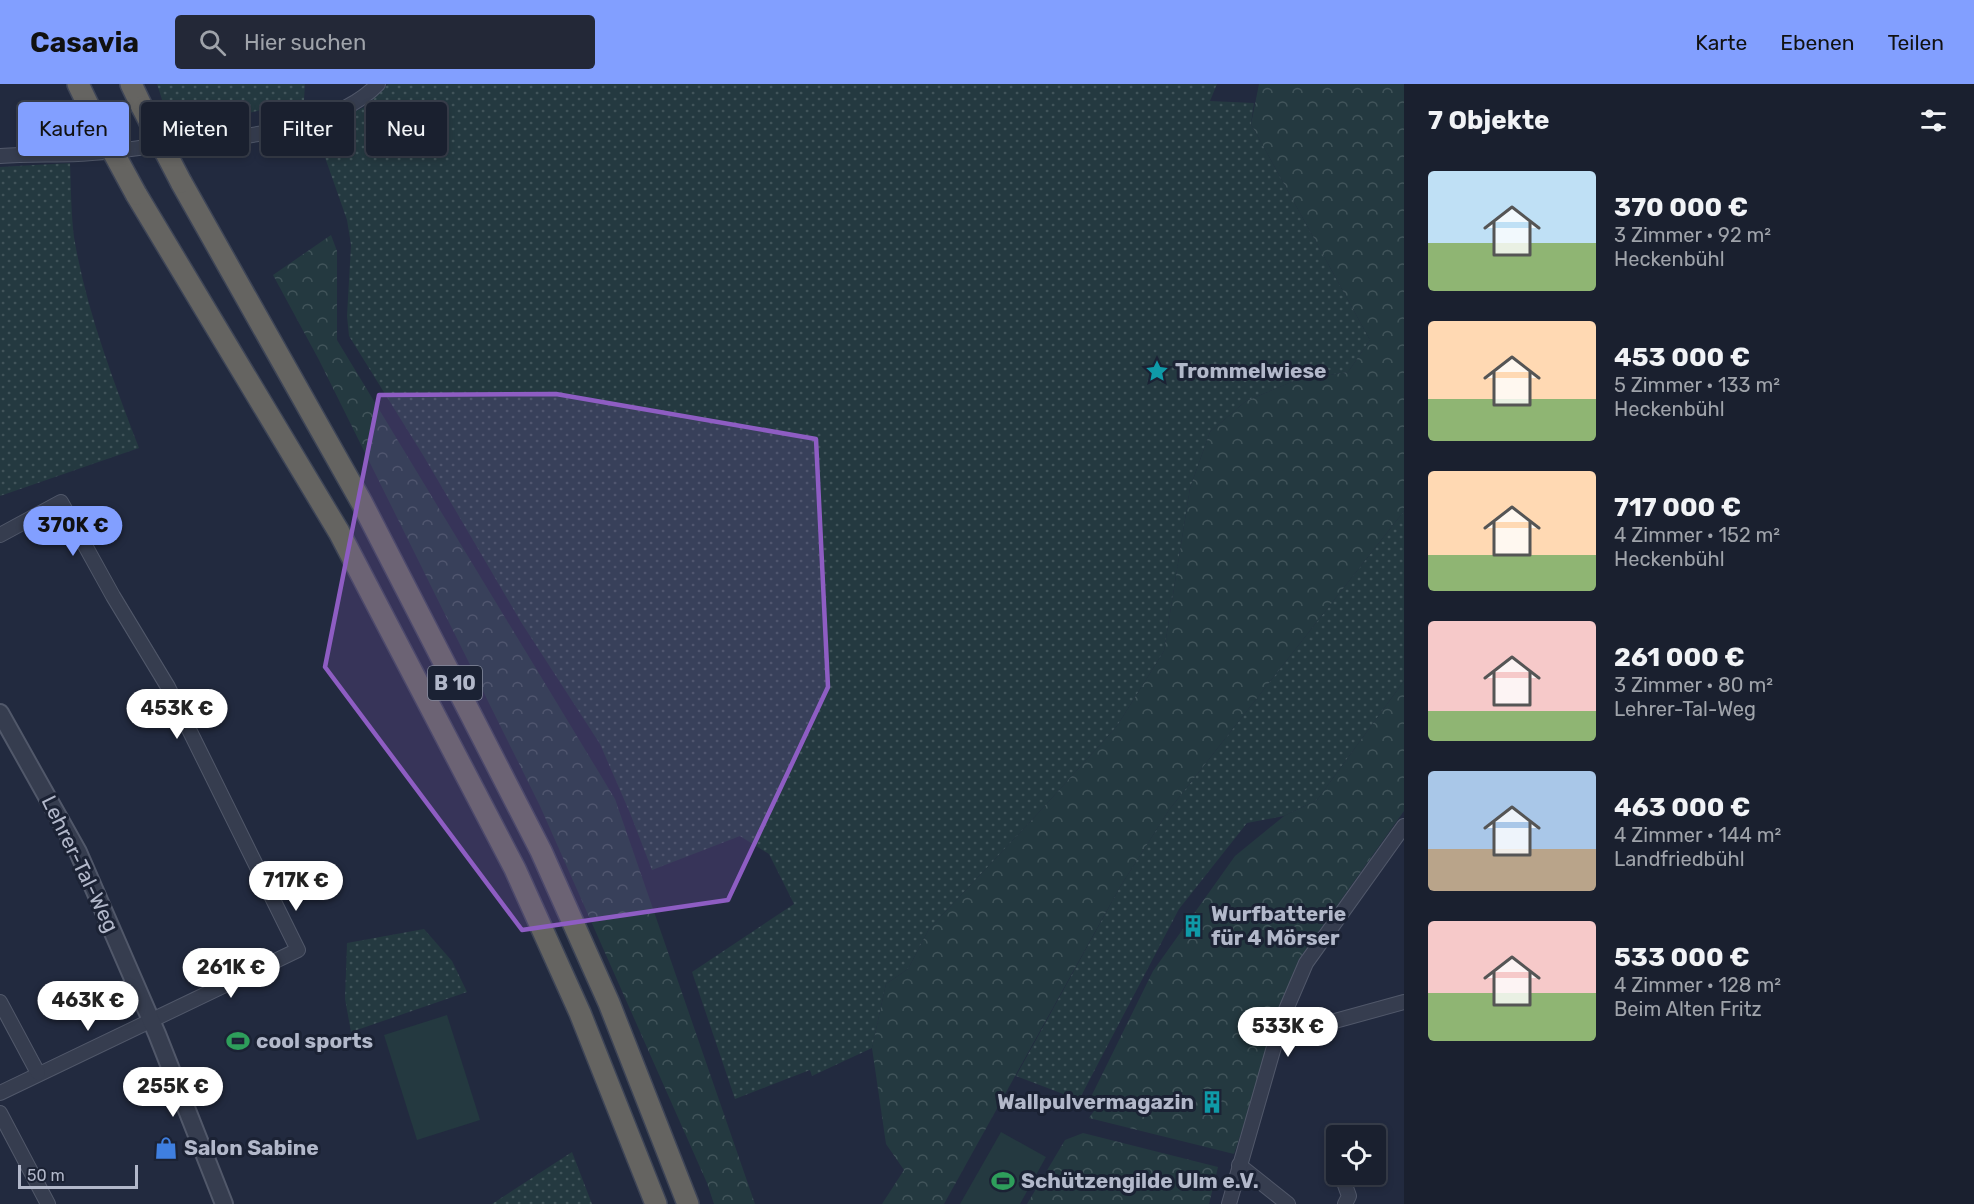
<!DOCTYPE html>
<html lang="de">
<head>
<meta charset="utf-8">
<style>
	:root { --surface:#1a202f; --page:#232837; --text:#f1f3f6; --muted:#9fa3aa; --line:#383e4b; --accent:#829fff }
	body { margin:0; font-family:Rubik,sans-serif; background:var(--page); color:var(--text); height:100vh; display:flex; flex-direction:column; font-size:22px; white-space:nowrap }
	* { box-sizing:border-box; margin:0 }
	p { font-size:20px; color:var(--muted) }
	.icon { flex:none; width:33px; height:33px; fill:none; stroke:currentColor; stroke-width:2; stroke-linecap:round; stroke-linejoin:round }
	.map { position:relative; flex:1; overflow:hidden }
	.panel { display:flex; flex-direction:column; background:var(--surface); width:570px }
	.panel>* { flex:none }
	.hud { position:absolute; left:18px; top:18px; width:570px; height:54px; display:flex; gap:12px }
	.tools { position:absolute; left:1326px; top:1041px; display:grid; gap:12px }
	.tools a { display:grid; place-items:center; width:60px; height:60px; border-radius:6px; background:var(--surface); box-shadow:0 3px 9px #0003,0 0 0 2px var(--line); font-size:30px }
	.scale { position:absolute; left:18px; bottom:15px; width:120px; box-sizing:border-box; padding-left:6px; border:3px solid #b2b8ca; border-top:0; font-size:16px; line-height:21px; white-space:nowrap; color:#b2b8ca; -webkit-text-stroke:4px #1b2234; paint-order:stroke }
	.price { position:absolute; translate:-50% -51px; padding:0 14px; border-radius:21px; background:#fff; color:#222; font-size:20px; line-height:39px; filter:drop-shadow(0 2px 3px #0008) }
	.price::after { content:''; position:absolute; left:50%; top:36px; width:18px; height:14px; margin-left:-9px; background:inherit; clip-path:polygon(0 0,100% 0,50% 100%) }
	.price.current { background:var(--accent); color:#111 }
	ul { padding:0; list-style:none }
	li { display:flex; align-items:center; gap:18px; height:150px; padding:0 24px }
	li span { display:grid; place-items:center; flex:none; width:168px; height:120px; border-radius:6px; color:#555 }
	li>.icon { margin-inline-start:auto }
	span .icon { width:72px; height:72px; fill:#fffc; stroke-width:1 }
	li b { font-size:26px }
	h2 { display:flex; justify-content:space-between; align-items:center; height:72px; padding:0 24px; font-size:26px }
	.tag { padding:0 21px; border-radius:6px; background:var(--surface); box-shadow:0 3px 9px #0003,0 0 0 2px var(--line); font-size:21px; line-height:54px }
	.tag.current { background:var(--accent); color:#111 }
	header { display:flex; align-items:center; gap:36px; box-sizing:border-box; height:84px; padding:0 30px; background:var(--accent); color:#111 }
	header strong { font-size:28px }
	nav { display:flex; gap:33px; margin-inline-start:auto; font-size:21px }
	.search { width:420px; height:54px; background:var(--page); display:flex; align-items:center; gap:15px; box-sizing:border-box; padding:0 21px; border-radius:6px; color:var(--muted); font-size:22px }
	main { display:flex; flex:1; min-height:0 }
	.map>svg:first-child { display:block }
	.green { fill:url(#green-dots) }
	.forest { fill:url(#forest-crowns) }
	.pitch { fill:#243940 }
	.lines { fill:none; stroke-linecap:round; stroke-linejoin:round }
	.minor-casing { stroke:#51586a; stroke-width:16 }
	.tertiary-casing { stroke:#51586a; stroke-width:20 }
	.trunk-casing { stroke:#3e4557; stroke-width:24 }
	.minor { stroke:#363d4f; stroke-width:14 }
	.tertiary { stroke:#363d4f; stroke-width:16 }
	.trunk { stroke:#656461; stroke-width:21 }
	.trunk-bridge-casing { stroke:#3e4557; stroke-width:24; stroke-linecap:butt }
	.trunk-bridge { stroke:#656461; stroke-width:21 }
	.marked { fill:#8e5dc3; fill-opacity:0.2; stroke:#8e5dc3; stroke-width:4.5; stroke-linejoin:round }
	.labels { text-anchor:middle; stroke-width:6; stroke-linejoin:round; paint-order:stroke }
	.shield { fill:#1b2234; stroke:#858b9d; stroke-width:1.5 }
	.shield-label { font-size:20px; font-weight:bold; fill:#b2b8ca }
	.poi-label { font-size:21px; font-weight:bold; fill:#b2b8ca; stroke:#1b2234; text-anchor:start }
	.street-label { font-size:21px; fill:#b2b8ca; stroke:#1b2234 }
</style>
</head>
<body>
<header>
<strong>Casavia</strong>
<div class="search"><svg class="icon" aria-label="search" viewBox="0 0 24 24"><circle cx="10" cy="10" r="6"/><path d="M15 15l6 6"/></svg>Hier suchen</div>
<nav><a>Karte</a><a>Ebenen</a><a>Teilen</a></nav>
</header>
<main>
<div class="map">
<svg width="1404" height="1120" viewBox="0 0 1404 1120">
	<defs>
		<pattern id="green-dots" width="8" height="8" patternUnits="userSpaceOnUse" patternTransform="scale(1.5)"><rect width="8" height="8" fill="#243940"/><path d="M2 2h.1M6 6h.1" fill="none" stroke="#41545a" stroke-width="1.8" stroke-linecap="round"/></pattern>
		<pattern id="forest-crowns" width="20" height="18" patternUnits="userSpaceOnUse" patternTransform="scale(1.5)"><rect width="20" height="18" fill="#243940"/><path d="M2 6a3 3 0 1 1 6 0M12 15a3 3 0 1 1 6 0" fill="none" stroke="#41545a"/></pattern>
	</defs>
	<rect width="100%" height="100%" fill="#222a3f"/>
	<g class="green">
		<path d="M157,0H305L304,16L172,47Z"/>
		<path d="M388,0H1217L1210,17L1254,19L1251,40L1370,256L1348,288L1294,297L1246,317L1210,348L1190,404L1164,567L1117,642L1031,737L929,845L908,885L886,900L872,964L812,992L810,986L735,1015L692,888L794,820L769,770L740,752L652,786L630,729L600,660L521,538L423,371L349,252L347,232L351,161L347,136L315,45L367,22Z"/>
		<path d="M70,79C71,103 71,129 74,153C86,225 113,296 139,364L0,412V83Z"/>
		<path d="M1404,427V597L1317,716L1284,732L1247,739L1179,825L1079,1016L1016,992L1120,803L1169,726Z"/>
		<path d="M424,845L452,877L467,908L351,948L345,915L347,859Z"/>
		<path d="M572,1068L592,1120H492Z"/>
	</g>
	<g class="forest">
		<path d="M1259,0H1404V427L1169,726L1120,803L944,1120H882L904,1086L886,1060L872,964L886,900L908,885L929,845L1031,737L1117,642L1164,567L1190,404L1210,348L1246,317L1294,297L1348,288L1370,256L1251,40Z"/>
		<path d="M331,151L337,167V256L615,715L755,1120H714L707,1099L540,722L319,276L273,191Z"/>
		<path d="M1404,597V727L1299,875L1234,1070L1089,1034L1098,1021L1089,1017L1153,887L1235,772L1284,732L1317,716Z"/>
		<path d="M1083,1049L1218,1083L1209,1120H1027L1065,1056Z"/>
	</g>
	<g class="pitch">
		<path d="M447,931L480,1036L417,1056L384,951Z"/>
		<path d="M1001,1048L1046,1073L1020,1120H960Z"/>
	</g>
	<g class="lines">
		<g class="minor-casing">
			<g id="minor">
				<path d="M0,72C26,70 52,71 78,70C104,69 130,65 156,62C220,56 332,49 378,0"/>
				<path d="M0,451L61,418L113,512L168,603L298,866L0,1009"/>
				<path d="M0,918L38,989"/>
				<path d="M1280,944L1302,946L1404,918"/>
				<path d="M0,1029L48,1120"/>
				<path d="M1239,1081L1288,1120"/>
				<path d="M1345,1101L1349,1112L1345,1120"/>
				<path d="M1229,1120L1282,935L1306,879L1404,742"/>
			</g>
		</g>
		<g class="tertiary-casing">
			<path id="tertiary" d="M0,629L78,768L157,950L224,1120"/>
		</g>
		<g class="trunk-casing">
			<g id="trunk">
				<path d="M78,0L92,29"/>
				<path d="M131,0L142,23"/>
				<path d="M181,98L362,419L541,767L609,919L688,1120"/>
				<path d="M136,110L339,448L515,785L580,929L656,1120"/>
			</g>
		</g>
		<use href="#minor" class="minor"/>
		<use href="#tertiary" class="tertiary"/>
		<use href="#trunk" class="trunk"/>
		<g class="trunk-bridge-casing">
			<g id="trunk-bridge">
				<path d="M142,23L181,98"/>
				<path d="M92,29L136,110"/>
			</g>
		</g>
		<use href="#trunk-bridge" class="trunk-bridge"/>
	</g>
	<path class="marked" d="M556,310L816,355L828,603L728,816L522,846L325,583L379,311Z"/>
	<defs>
		<g id="sight-bare" transform="scale(1.8)"><path d="M0-6L1.8-2.2L6-1.7L2.9 1.2L3.7 5.4L0 3.3L-3.7 5.4L-2.9 1.2L-6-1.7L-1.8-2.2Z" fill="#0f9aa8" stroke="#1b2234" stroke-width="2.5" paint-order="stroke"/></g>
		<g id="building-bare" transform="scale(1.8)"><path d="M-4-6H4V6H1V3H-1V6H-4ZM-2.5-4.3h1.7v1.8h-1.7ZM.8-4.3h1.7v1.8H.8ZM-2.5-1h1.7V.8h-1.7ZM.8-1h1.7V.8H.8Z" fill="#0f9aa8" stroke="#1b2234" stroke-width="2.5" paint-order="stroke"/></g>
		<g id="stadium-bare" transform="scale(1.8)"><path d="M0-5a6.5 5 0 1 0 0 10a6.5 5 0 1 0 0-10ZM-3.5-1.8h7v3.6h-7Z" fill="#2e9e5b" stroke="#1b2234" stroke-width="2.5" paint-order="stroke"/></g>
		<g id="shop-bare" transform="scale(1.8)"><path d="M-5-2.5h2.3a2.7 3.5 0 0 1 5.4 0H5L5.5 6h-11ZM-1.5-2.5h3a1.5 2.3 0 0 0-3 0Z" fill="#3f7fe0" stroke="#1b2234" stroke-width="2.5" paint-order="stroke"/></g>
	</defs>
	<g fill-rule="evenodd">
		<use href="#sight-bare" x="1157" y="287"/>
		<use href="#building-bare" x="1193" y="842"/>
		<use href="#stadium-bare" x="238" y="957"/>
		<use href="#building-bare" x="1212" y="1018"/>
		<use href="#shop-bare" x="166" y="1064"/>
		<use href="#stadium-bare" x="1003" y="1097"/>
	</g>
	<g class="labels">
		<rect class="shield" x="428" y="582" width="54" height="34" rx="4.5"/>
		<g class="shield-label">
			<text x="455" y="606">B 10</text>
		</g>
		<g class="poi-label">
			<text x="1175" y="294">Trommelwiese</text>
			<text x="1211" y="837">Wurfbatterie<tspan x="1211" dy="24">für 4 Mörser</tspan></text>
			<text x="256" y="964">cool sports</text>
			<text x="1194" y="1025" text-anchor="end">Wallpulvermagazin</text>
			<text x="184" y="1071">Salon Sabine</text>
			<text x="1021" y="1104">Schützengilde Ulm e.V.</text>
		</g>
		<g class="street-label">
			<text transform="translate(80 780) rotate(64)" y="7">Lehrer-Tal-Weg</text>
		</g>
	</g>
</svg>
<div class="tools">
<a><svg class="icon" aria-label="locate" viewBox="0 0 24 24"><circle cx="12" cy="12" r="6"/><path d="M12 2v4M12 18v4M2 12h4M18 12h4"/></svg></a>
</div>
<div class="scale">50 m</div>
<b class="price current" style="left:73px;top:473px">370K €</b>
<b class="price" style="left:177px;top:656px">453K €</b>
<b class="price" style="left:296px;top:828px">717K €</b>
<b class="price" style="left:231px;top:915px">261K €</b>
<b class="price" style="left:88px;top:948px">463K €</b>
<b class="price" style="left:1288px;top:974px">533K €</b>
<b class="price" style="left:173px;top:1034px">255K €</b>
<div class="hud">
<a class="tag current">Kaufen</a>
<a class="tag">Mieten</a>
<a class="tag">Filter</a>
<a class="tag">Neu</a>
</div>
</div>
<section class="panel">
<h2>7 Objekte<svg class="icon" aria-label="filters" viewBox="0 0 24 24"><path d="M4 7h16M4 17h16"/><circle cx="9" cy="7" r="2"/><circle cx="15" cy="17" r="2"/></svg></h2>
<ul>
<li><span style="background:linear-gradient(#bfe0f5 60%,#8fb573 0)"><svg class="icon" aria-label="home" viewBox="0 0 24 24"><path d="M3 11l9-7 9 7M6 9v11h12V9"/></svg></span><div><b>370 000 €</b><p>3 Zimmer · 92 m²</p><p>Heckenbühl</p></div></li>
<li><span style="background:linear-gradient(#ffd9b3 65%,#8fb573 0)"><svg class="icon" aria-label="home" viewBox="0 0 24 24"><path d="M3 11l9-7 9 7M6 9v11h12V9"/></svg></span><div><b>453 000 €</b><p>5 Zimmer · 133 m²</p><p>Heckenbühl</p></div></li>
<li><span style="background:linear-gradient(#ffd9b3 70%,#8fb573 0)"><svg class="icon" aria-label="home" viewBox="0 0 24 24"><path d="M3 11l9-7 9 7M6 9v11h12V9"/></svg></span><div><b>717 000 €</b><p>4 Zimmer · 152 m²</p><p>Heckenbühl</p></div></li>
<li><span style="background:linear-gradient(#f6c9c9 75%,#8fb573 0)"><svg class="icon" aria-label="home" viewBox="0 0 24 24"><path d="M3 11l9-7 9 7M6 9v11h12V9"/></svg></span><div><b>261 000 €</b><p>3 Zimmer · 80 m²</p><p>Lehrer-Tal-Weg</p></div></li>
<li><span style="background:linear-gradient(#a9c7e8 65%,#b9a48a 0)"><svg class="icon" aria-label="home" viewBox="0 0 24 24"><path d="M3 11l9-7 9 7M6 9v11h12V9"/></svg></span><div><b>463 000 €</b><p>4 Zimmer · 144 m²</p><p>Landfriedbühl</p></div></li>
<li><span style="background:linear-gradient(#f6c9c9 60%,#8fb573 0)"><svg class="icon" aria-label="home" viewBox="0 0 24 24"><path d="M3 11l9-7 9 7M6 9v11h12V9"/></svg></span><div><b>533 000 €</b><p>4 Zimmer · 128 m²</p><p>Beim Alten Fritz</p></div></li>
</ul>
</section>
</main>
</body>
</html>
